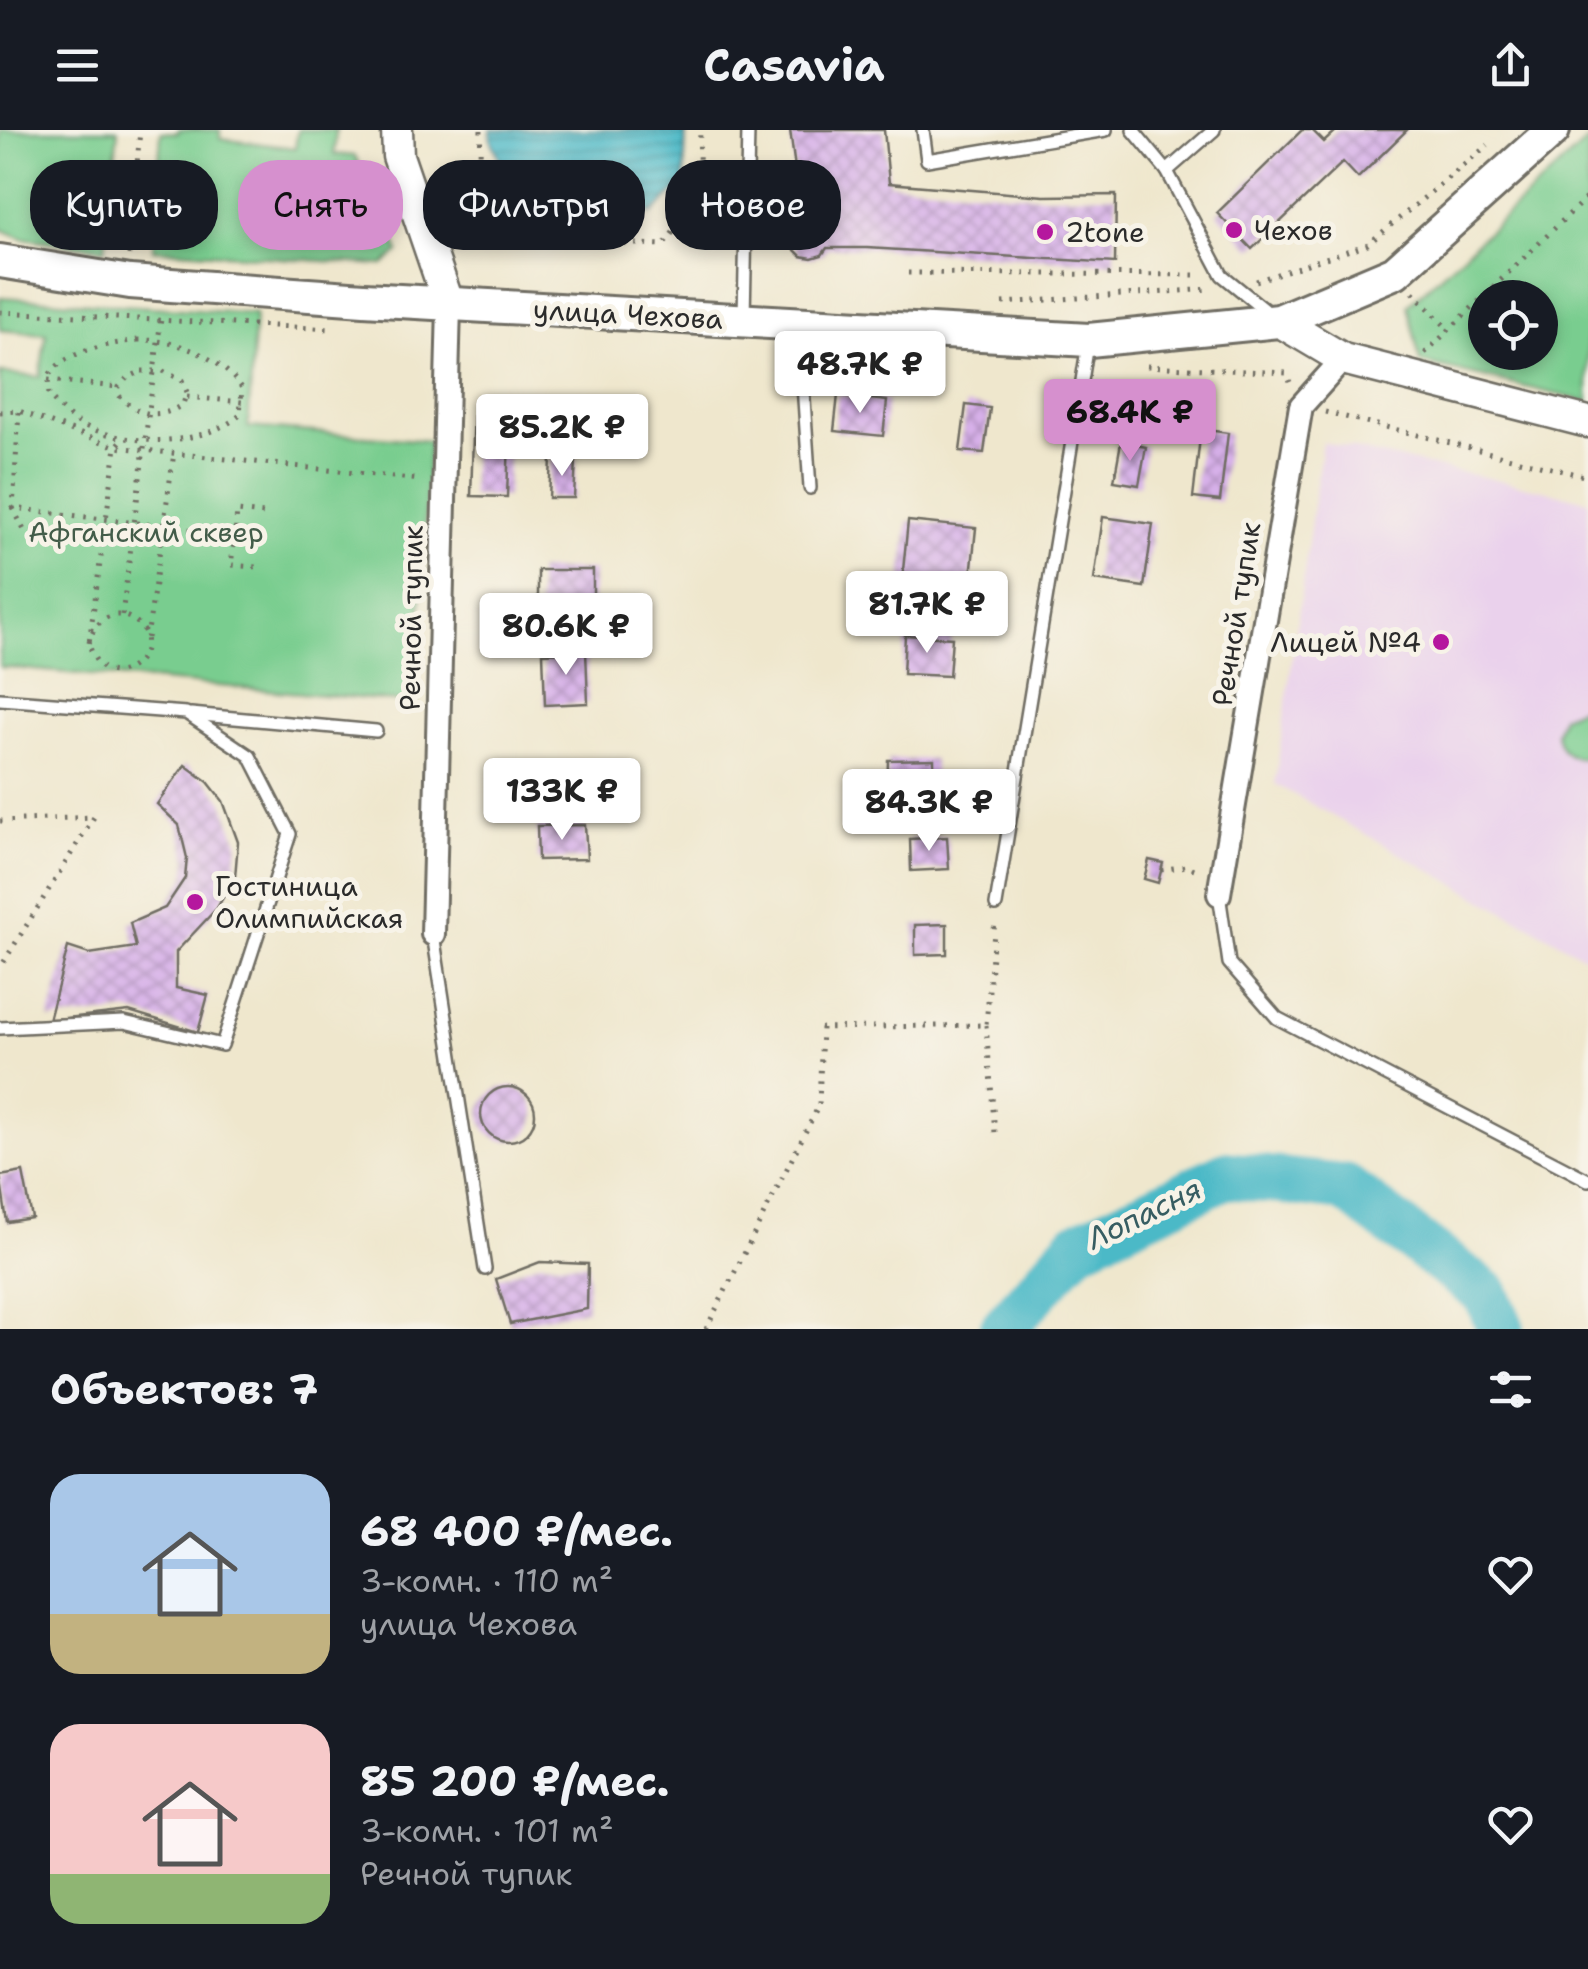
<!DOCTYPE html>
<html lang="ru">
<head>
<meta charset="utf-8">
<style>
	:root { --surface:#171b24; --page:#20242c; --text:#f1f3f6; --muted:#9ea1a6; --accent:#d690ce }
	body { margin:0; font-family:"Shantell Sans",sans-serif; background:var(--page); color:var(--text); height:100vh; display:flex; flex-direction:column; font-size:38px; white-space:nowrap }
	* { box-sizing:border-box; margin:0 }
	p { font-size:32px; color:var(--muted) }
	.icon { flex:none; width:55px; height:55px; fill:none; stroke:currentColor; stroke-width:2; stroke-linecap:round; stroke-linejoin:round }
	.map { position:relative; height:1199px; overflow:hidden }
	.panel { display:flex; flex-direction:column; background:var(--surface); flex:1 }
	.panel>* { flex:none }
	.hud { position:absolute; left:30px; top:30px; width:1000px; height:90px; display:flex; gap:20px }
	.controls { position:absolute; left:1468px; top:150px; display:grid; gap:20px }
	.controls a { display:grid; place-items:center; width:90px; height:90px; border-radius:50%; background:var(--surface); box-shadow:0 5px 15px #0003; font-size:50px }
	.price { position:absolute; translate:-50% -85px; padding:0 22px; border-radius:10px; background:#fff; color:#222; font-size:32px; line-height:65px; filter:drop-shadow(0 2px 5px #0008) }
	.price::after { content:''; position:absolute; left:50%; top:60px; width:30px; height:22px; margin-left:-15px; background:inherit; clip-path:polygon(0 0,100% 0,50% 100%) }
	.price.on { background:var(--accent); color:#111 }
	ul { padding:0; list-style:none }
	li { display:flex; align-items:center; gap:30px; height:250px; padding:0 50px }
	li span { display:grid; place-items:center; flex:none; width:280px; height:200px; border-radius:30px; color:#555 }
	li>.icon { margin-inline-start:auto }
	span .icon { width:120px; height:120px; fill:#fffc; stroke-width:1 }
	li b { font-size:42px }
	h2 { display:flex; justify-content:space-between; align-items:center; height:120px; padding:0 50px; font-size:42px }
	.tag { padding:0 35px; border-radius:40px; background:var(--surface); box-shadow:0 5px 15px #0003; font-size:35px; line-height:90px }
	.tag.on { background:var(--accent); color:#111 }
	header { display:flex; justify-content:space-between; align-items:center; height:130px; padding:0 50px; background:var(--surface); font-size:45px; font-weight:700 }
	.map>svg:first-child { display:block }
	.built { fill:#ead1ec }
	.green { fill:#79cd8f; stroke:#527c5d; stroke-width:2.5; fill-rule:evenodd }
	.water { fill:url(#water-rules); stroke:#3c7279; stroke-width:2.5 }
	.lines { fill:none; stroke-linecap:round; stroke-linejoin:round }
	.river { stroke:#4cb9c7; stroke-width:48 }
	.building { fill:url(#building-cross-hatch) }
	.service-casing { stroke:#706d64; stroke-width:16 }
	.minor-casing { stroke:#706d64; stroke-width:28 }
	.tertiary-casing { stroke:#706d64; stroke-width:35 }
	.secondary-casing { stroke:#706d64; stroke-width:38 }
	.path { stroke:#706d64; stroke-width:5; stroke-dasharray:2.5 8; stroke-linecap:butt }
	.service { stroke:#fff; stroke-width:11 }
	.minor { stroke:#fff; stroke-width:22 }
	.tertiary { stroke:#fff; stroke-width:30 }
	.secondary { stroke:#fff; stroke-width:32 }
	.poi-dot { fill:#b5179e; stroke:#f7f3e8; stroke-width:4 }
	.labels { text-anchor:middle; stroke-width:10; stroke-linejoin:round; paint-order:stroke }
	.poi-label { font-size:28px; fill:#2b2b2b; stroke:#f7f3e8; text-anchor:start }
	.street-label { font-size:28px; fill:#2b2b2b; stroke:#f7f3e8 }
	.park-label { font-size:28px; fill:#425c49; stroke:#f7f3e8 }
	.water-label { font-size:30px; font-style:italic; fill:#375d62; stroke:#f7f3e8 }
</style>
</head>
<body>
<header><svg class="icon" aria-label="menu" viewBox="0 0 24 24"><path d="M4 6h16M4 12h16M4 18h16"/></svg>Casavia<svg class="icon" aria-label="share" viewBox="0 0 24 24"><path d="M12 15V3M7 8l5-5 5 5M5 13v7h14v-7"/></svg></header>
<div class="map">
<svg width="1588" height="1199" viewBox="0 0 1588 1199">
	<defs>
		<pattern id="water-rules" width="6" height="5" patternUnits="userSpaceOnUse" patternTransform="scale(2.5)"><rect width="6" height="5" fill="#4cb9c7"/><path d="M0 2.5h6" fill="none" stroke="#3f97a2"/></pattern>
		<pattern id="building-cross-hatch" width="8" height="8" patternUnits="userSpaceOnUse" patternTransform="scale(2.5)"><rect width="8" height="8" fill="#d7b0e9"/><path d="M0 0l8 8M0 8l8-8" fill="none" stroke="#af8fbd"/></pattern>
	</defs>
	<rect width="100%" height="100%" fill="#f7f3e8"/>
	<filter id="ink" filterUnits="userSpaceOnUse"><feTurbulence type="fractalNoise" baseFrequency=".01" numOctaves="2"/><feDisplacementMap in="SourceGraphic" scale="20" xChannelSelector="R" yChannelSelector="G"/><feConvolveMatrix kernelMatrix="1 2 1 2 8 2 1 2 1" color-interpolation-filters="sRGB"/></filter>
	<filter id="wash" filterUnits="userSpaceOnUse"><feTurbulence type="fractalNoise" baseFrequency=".0048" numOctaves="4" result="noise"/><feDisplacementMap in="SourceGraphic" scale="40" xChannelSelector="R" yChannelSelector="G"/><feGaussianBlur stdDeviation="2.25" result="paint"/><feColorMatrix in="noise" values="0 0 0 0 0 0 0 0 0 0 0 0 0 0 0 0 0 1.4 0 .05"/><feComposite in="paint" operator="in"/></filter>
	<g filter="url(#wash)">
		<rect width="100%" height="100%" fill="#efe7cd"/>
		<path class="built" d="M1322,312L1588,370V828L1275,654Z"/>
		<g class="green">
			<path d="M0,0H118L105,119L22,108L0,99Z"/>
			<path d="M178,0H220V9L295,18L298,0H336L334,24L355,26L399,122L383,135L153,119L161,2L178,3Z"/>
			<path d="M1588,10V272L1420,232L1408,175ZM1485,168H1540V222H1485Z"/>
			<path d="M0,167L255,184L248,297L429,311L416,573L0,537V243L40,247L46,204L0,200Z"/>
			<path d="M1579,578L1588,579V628C1570,630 1559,621 1556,603L1562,586Z"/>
		</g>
		<path class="water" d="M491,0H686L684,53L652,84L522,80L490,7Z"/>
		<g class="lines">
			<path class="river" d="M1003,1199L1076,1116L1226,1045L1345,1058L1486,1164L1501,1199"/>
		</g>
		<g id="blocks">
			<g class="building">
				<path d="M790,0H884L889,53L1044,66L1116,65L1115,133L867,118H827L822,125L812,128L801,126L795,120L793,111L796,101H803Z"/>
				<path d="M1302,0H1312L1324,12L1337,0H1407L1358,48L1343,32L1252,119L1217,83Z"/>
				<path d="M838,265L887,271L883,306L834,301Z"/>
				<path d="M966,275L990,278L984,323L960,321Z"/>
				<path d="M474,277L510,278L507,367L471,366Z"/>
				<path d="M1201,299L1228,303L1220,371L1193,368Z"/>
				<path d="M1121,312L1146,317L1139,355L1114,351Z"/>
				<path d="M551,329L576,330L574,368H549Z"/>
				<path d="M1103,387L1153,394L1144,457L1094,450Z"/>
				<path d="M908,391L976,398L969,466L901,460Z"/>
				<rect x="538" y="440" width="55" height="57"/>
				<path d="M905,505L952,508L949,546L903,544Z"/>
				<path d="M586,521L588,573L545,575L543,523Z"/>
				<path d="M934,629V662H887L888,630Z"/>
				<path d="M185,635L208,652L223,671L238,712L235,747L217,778L176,822V858L208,865L198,902L129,881L49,890L68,817L89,824L136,817L130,793L165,778L185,748L187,728L179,695L157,674Z"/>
				<path d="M585,695L587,729L538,730L537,696Z"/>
				<path d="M947,707L949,739L911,741L910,709Z"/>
				<path d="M1149,730L1163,733L1158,753L1144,749Z"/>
				<path d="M947,794V824L915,825V795Z"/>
				<circle cx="508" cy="984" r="27"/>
				<path d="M23,1042L32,1088L7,1092L0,1046Z"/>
				<path d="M540,1132L588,1134L587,1179L510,1194L496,1149Z"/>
			</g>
		</g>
	</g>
	<g filter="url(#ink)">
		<use href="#blocks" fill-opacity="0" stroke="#706d64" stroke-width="2.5"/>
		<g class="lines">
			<g class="service-casing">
				<g id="service">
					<path d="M923,0L927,30L1106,0"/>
					<path d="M1133,0L1167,41"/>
					<path d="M1214,0L1167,41L1222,145L1270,184"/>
					<path d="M744,186L748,0"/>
					<path d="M799,196L810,358"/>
					<path d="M0,569L186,583L250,626L290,704L222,915L124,892L0,898"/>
					<path d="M191,584L376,601"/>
					<path d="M1219,764L1229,833L1277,888L1588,1050"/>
					<path d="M996,775L1088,214"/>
					<path d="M433,804L485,1139"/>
				</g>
			</g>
			<g class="minor-casing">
				<g id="minor">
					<path d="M1219,764L1301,276L1343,229"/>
					<path d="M433,804L449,175"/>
				</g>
			</g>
			<g class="tertiary-casing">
				<g id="tertiary">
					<path d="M397,0L398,26L449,175"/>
					<path d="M1279,191L1343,229L1588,292"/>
				</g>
			</g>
			<g class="secondary-casing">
				<path id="secondary" d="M0,131L130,152L364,169L1089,210L1279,191L1395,142L1553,0"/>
			</g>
			<g class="path">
				<path d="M481,0L480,26L526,110L664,115L698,67L700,0"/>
				<path d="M129,125L140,0"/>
				<path d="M908,143L1200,145"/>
				<path d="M1256,151L1368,114L1488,15"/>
				<path d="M1413,162L1449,200"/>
				<path d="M1003,173L1211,159"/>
				<path d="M0,182L332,199"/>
				<path d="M138,210C176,209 219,226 242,258L240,285C200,318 124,317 79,293C67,286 58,276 49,266L48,247C63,221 110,214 138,210Z"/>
				<path d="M1425,223L1588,66"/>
				<path d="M1147,236L1286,243L1290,252"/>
				<path d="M142,241H163L182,250L187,262L183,274C161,290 135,286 118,264L119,257L127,248Z"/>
				<path d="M48,250L119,257"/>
				<path d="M187,267L242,272"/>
				<path d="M0,282L19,281L116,317L421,350"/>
				<path d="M19,282L13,378L235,405L237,381L264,384"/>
				<path d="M1325,282L1588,347"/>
				<path d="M13,378L26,404"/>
				<path d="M235,405L231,435L256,437"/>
				<path d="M122,485L161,189"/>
				<path d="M147,508L174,323"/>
				<path d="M89,513C93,494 110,478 130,488C179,513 105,580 89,513L116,317L125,306"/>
				<path d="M0,691L94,687L0,838"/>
				<path d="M1161,740L1186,736L1200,741"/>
				<path d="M986,895L995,1003"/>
				<path d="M706,1199L819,975L822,898L986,895L995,790"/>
			</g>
			<use href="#service" class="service"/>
			<use href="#minor" class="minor"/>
			<use href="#tertiary" class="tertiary"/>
			<use href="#secondary" class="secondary"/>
		</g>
	</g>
	<g class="poi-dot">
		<circle cx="1234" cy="100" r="10"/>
		<circle cx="1045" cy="102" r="10"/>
		<circle cx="1441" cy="512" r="10"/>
		<circle cx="195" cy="772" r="10"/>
	</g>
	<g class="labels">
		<g class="poi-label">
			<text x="1254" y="110">Чехов</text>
			<text x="1065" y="112">2tone</text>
			<text x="1421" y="522" text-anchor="end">Лицей №4</text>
			<text x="215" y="766">Гостиница<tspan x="215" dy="32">Олимпийская</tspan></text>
		</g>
		<g class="street-label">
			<text transform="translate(628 184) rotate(3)" y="10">улица Чехова</text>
			<text transform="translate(1236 484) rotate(-81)" y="10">Речной тупик</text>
			<text transform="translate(411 488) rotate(-89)" y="10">Речной тупик</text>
		</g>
		<g class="park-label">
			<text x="146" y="412">Афганский сквер</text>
		</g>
		<g class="water-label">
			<text transform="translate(1144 1084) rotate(-26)" y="10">Лопасня</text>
		</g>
	</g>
</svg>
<div class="controls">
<a><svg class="icon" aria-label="locate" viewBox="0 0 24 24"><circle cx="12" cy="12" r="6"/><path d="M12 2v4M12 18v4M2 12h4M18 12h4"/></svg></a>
</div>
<b class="price" style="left:860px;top:286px">48.7K ₽</b>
<b class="price on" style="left:1130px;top:334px">68.4K ₽</b>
<b class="price" style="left:562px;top:349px">85.2K ₽</b>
<b class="price" style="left:927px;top:526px">81.7K ₽</b>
<b class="price" style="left:566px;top:548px">80.6K ₽</b>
<b class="price" style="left:562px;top:713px">133K ₽</b>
<b class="price" style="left:929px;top:724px">84.3K ₽</b>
<div class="hud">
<a class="tag">Купить</a>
<a class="tag on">Снять</a>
<a class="tag">Фильтры</a>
<a class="tag">Новое</a>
</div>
</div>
<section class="panel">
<h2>Объектов: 7<svg class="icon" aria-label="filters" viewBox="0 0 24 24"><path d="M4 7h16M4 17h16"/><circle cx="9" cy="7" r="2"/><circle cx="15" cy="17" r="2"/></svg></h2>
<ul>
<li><span style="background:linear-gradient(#a9c7e8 70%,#c2b280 0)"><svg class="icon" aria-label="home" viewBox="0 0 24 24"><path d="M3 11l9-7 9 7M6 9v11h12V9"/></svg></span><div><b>68 400 ₽/мес.</b><p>3-комн. · 110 m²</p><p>улица Чехова</p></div><svg class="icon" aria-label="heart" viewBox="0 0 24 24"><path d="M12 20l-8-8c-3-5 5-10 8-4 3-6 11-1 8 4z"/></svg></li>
<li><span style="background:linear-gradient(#f6c9c9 75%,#8fb573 0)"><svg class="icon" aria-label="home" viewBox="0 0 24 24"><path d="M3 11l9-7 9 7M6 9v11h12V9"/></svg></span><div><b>85 200 ₽/мес.</b><p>3-комн. · 101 m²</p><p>Речной тупик</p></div><svg class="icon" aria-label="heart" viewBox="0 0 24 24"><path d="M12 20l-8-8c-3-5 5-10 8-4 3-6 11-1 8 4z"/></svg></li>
</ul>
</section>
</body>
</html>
